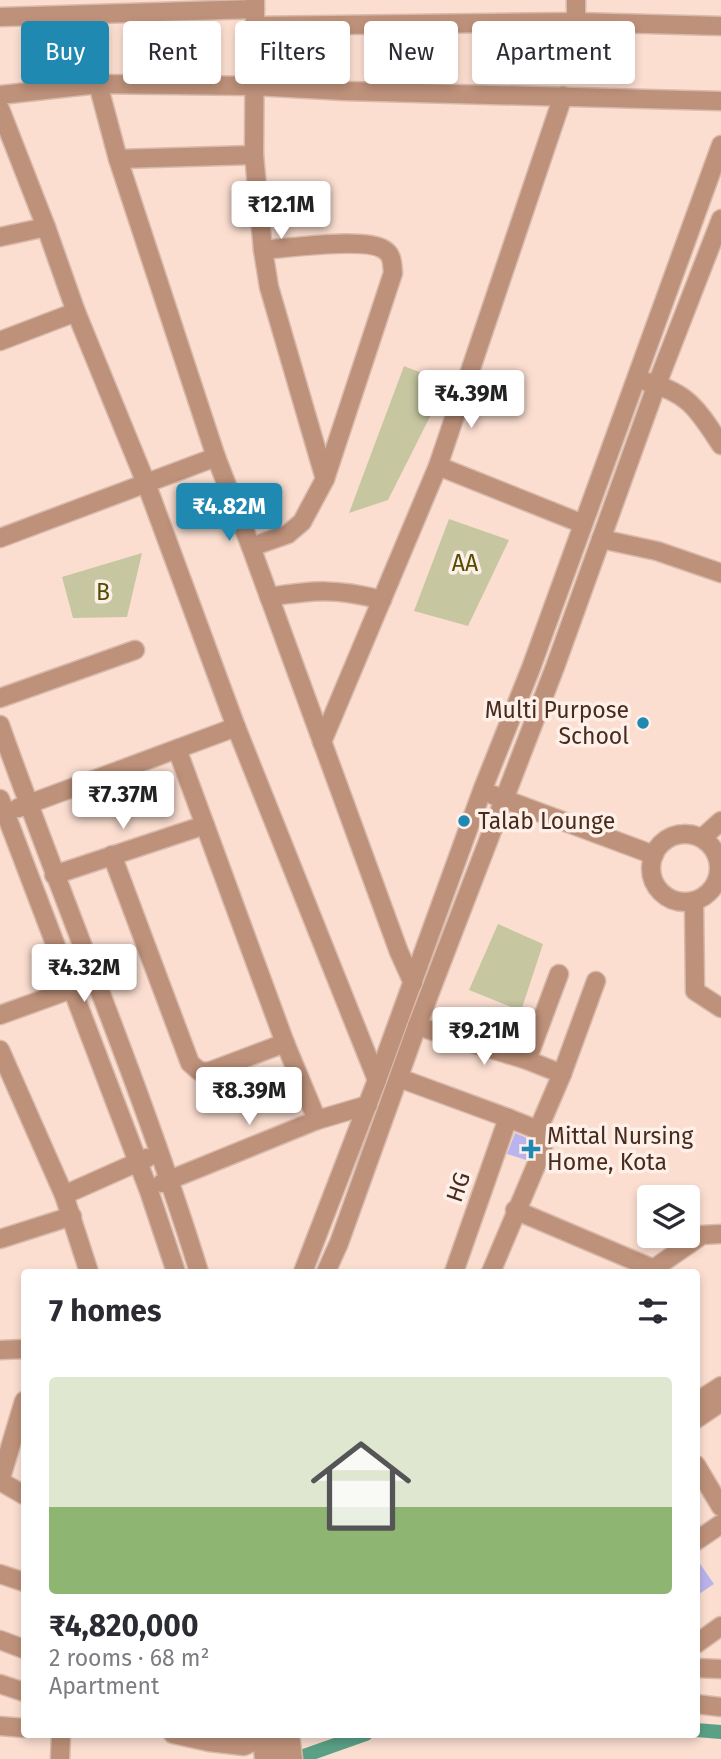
<!DOCTYPE html>
<html lang="en">
<head>
<meta charset="utf-8">
<style>
	:root { --surface:#fff; --page:#f7f7f7; --text:#2b2b33; --muted:#7c7c81; --line:#e1e1e2; --accent:#1f89b1 }
	body { margin:0; font-family:"Fira Sans",sans-serif; background:var(--page); color:var(--text); height:100vh; display:flex; flex-direction:column; font-size:26px; white-space:nowrap }
	* { box-sizing:border-box; margin:0 }
	p { font-size:23px; color:var(--muted) }
	.icon { flex:none; width:38px; height:38px; fill:none; stroke:currentColor; stroke-width:2; stroke-linecap:round; stroke-linejoin:round }
	.map { position:relative; flex:1; overflow:hidden }
	.panel { position:absolute; left:21px; top:1269px; width:679px; height:469px; display:flex; flex-direction:column; background:var(--surface); border-radius:7px; box-shadow:0 4px 10px #0003 }
	.panel>* { flex:none }
	.guide { position:absolute; left:21px; top:21px; width:679px; height:63px; display:flex; gap:14px }
	.fabs { position:absolute; left:637px; top:1185px; display:grid; gap:14px }
	.fabs a { display:grid; place-items:center; width:63px; height:63px; border-radius:7px; background:var(--surface); box-shadow:0 4px 10px #0003; font-size:35px }
	.price { position:absolute; translate:-50% -60px; padding:0 16px; border-radius:7px; background:#fff; color:#222; font-size:23px; line-height:46px; filter:drop-shadow(0 2px 4px #0008) }
	.price::after { content:''; position:absolute; left:50%; top:42px; width:21px; height:16px; margin-left:-10px; background:inherit; clip-path:polygon(0 0,100% 0,50% 100%) }
	.price.selected { background:var(--accent); color:#fff }
	ul { padding:0; list-style:none }
	li { display:grid; align-content:center; gap:14px; height:371px; padding:0 28px }
	li+li { border-top:2px solid var(--line) }
	li span { display:grid; place-items:center; height:217px; border-radius:7px; color:#555 }
	li>.icon { margin-inline-start:auto }
	span .icon { width:126px; height:126px; fill:#fffc; stroke-width:1 }
	li b { font-size:30px }
	h2 { display:flex; justify-content:space-between; align-items:center; height:84px; padding:0 28px; font-size:30px }
	.pill { padding:0 24px; border-radius:7px; background:var(--surface); box-shadow:0 4px 10px #0003; font-size:24px; line-height:63px }
	.pill.selected { background:var(--accent); color:#fff }
	.map>svg:first-child { display:block }
	.green { fill:#c6c7a1 }
	.lines { fill:none; stroke-linecap:round; stroke-linejoin:round }
	.canal { stroke:#5aa087; stroke-width:14 }
	.building { fill:#bab4ee }
	.minor-casing { stroke:#d7baac; stroke-width:21 }
	.minor { stroke:#be917a; stroke-width:18 }
	.poi-dot { fill:#1f89b1; stroke:#feefe8; stroke-width:2.5 }
	.labels { text-anchor:middle; stroke-width:7; stroke-linejoin:round; paint-order:stroke }
	.park-label { font-size:23px; fill:#504f03; stroke:#feefe8 }
	.poi-label { font-size:23px; fill:#472c1d; stroke:#feefe8; text-anchor:start }
	.street-label { font-size:23px; fill:#472c1d; stroke:#feefe8 }
</style>
</head>
<body>
<div class="map">
<svg width="721" height="1759" viewBox="0 0 721 1759">
	<rect width="100%" height="100%" fill="#fbded0"/>
	<g class="green">
		<path d="M404,366L447,383L388,500L349,513Z"/>
		<path d="M449,519L509,540L468,626L414,611Z"/>
		<path d="M142,553L127,617L73,618L62,577Z"/>
		<path d="M498,924L543,944L521,1011L469,990Z"/>
	</g>
	<g class="lines">
		<g class="canal">
			<path d="M696,1730L721,1732"/>
			<path d="M295,1759L366,1734"/>
		</g>
	</g>
	<g class="building">
		<path d="M515,1133L532,1140V1147L526,1160L507,1154Z"/>
		<path d="M696,1558L714,1584L696,1596Z"/>
	</g>
	<g class="lines">
		<g class="minor-casing">
			<g id="minor">
				<path d="M255,0L254,155L263,250L269,287L325,479"/>
				<path d="M576,0V22"/>
				<path d="M0,17L255,9"/>
				<path d="M254,26L576,22L721,26"/>
				<path d="M98,84L118,159L216,457L251,547L399,952L413,983"/>
				<path d="M0,95L98,84L254,86L345,91L721,101"/>
				<path d="M0,109L46,227L76,312L146,483L236,727L377,1080"/>
				<path d="M118,159L254,155"/>
				<path d="M0,237L46,227"/>
				<path d="M0,341L76,312"/>
				<path d="M647,382C689,393 698,410 721,445"/>
				<path d="M438,466L583,524"/>
				<path d="M0,538L216,457"/>
				<path d="M601,539L657,551L721,573"/>
				<path d="M251,547L288,534L302,522L325,479L393,273C392,264 393,254 383,249C364,237 288,248 263,250"/>
				<path d="M269,597C315,590 336,588 382,600"/>
				<path d="M0,698L135,650"/>
				<path d="M0,725C65,908 142,1087 199,1272"/>
				<path d="M322,742L438,466L563,96"/>
				<path d="M177,749L285,1043L317,1120"/>
				<path d="M493,795L654,855"/>
				<path d="M0,799L149,1191L176,1272"/>
				<path d="M18,808L236,727"/>
				<circle cx="685" cy="868" r="34"/>
				<path d="M702,838L721,821"/>
				<path d="M112,855L190,1063L199,1071L208,1072L285,1043"/>
				<path d="M54,875L205,825"/>
				<path d="M694,902L695,991L721,1008"/>
				<path d="M0,1015L83,985"/>
				<path d="M417,1026L527,1060L562,1074"/>
				<path d="M0,1050L64,1195L89,1272"/>
				<path d="M527,1060L559,974"/>
				<path d="M399,1078L508,1118L538,1130L543,1135V1149L491,1272"/>
				<path d="M538,1130L562,1074L596,981"/>
				<path d="M162,1183L317,1120L368,1105"/>
				<path d="M64,1195L147,1158"/>
				<path d="M515,1210L654,1269"/>
				<path d="M0,1239L72,1216"/>
				<path d="M303,1272L377,1080L482,791L531,668L721,145"/>
				<path d="M326,1272L339,1243L417,1026L555,667L657,384L721,219"/>
				<path d="M454,1272L508,1118"/>
				<path d="M649,1272L702,1235L721,1234"/>
				<path d="M0,1350L24,1349"/>
				<path d="M696,1402L721,1386"/>
				<path d="M696,1419L721,1402"/>
				<path d="M696,1465L721,1507"/>
				<path d="M0,1481L24,1401"/>
				<path d="M0,1481L24,1495"/>
				<path d="M696,1541L721,1524"/>
				<path d="M0,1574L24,1582"/>
				<path d="M0,1640L24,1649"/>
				<path d="M696,1644L721,1626"/>
				<path d="M696,1668L721,1669"/>
				<path d="M0,1684L24,1692"/>
				<path d="M696,1704L721,1707"/>
				<path d="M0,1726L24,1728"/>
				<path d="M173,1734L209,1742L244,1746L262,1738"/>
				<path d="M262,1734L264,1759"/>
				<path d="M290,1734L293,1759"/>
				<path d="M60,1759L61,1734"/>
				<path d="M277,1759L279,1734"/>
			</g>
		</g>
		<use href="#minor" class="minor"/>
	</g>
	<g class="poi-dot">
		<circle cx="643" cy="723" r="7"/>
		<circle cx="464" cy="821" r="7"/>
		<path d="M527.5 1138.5h7v7h7v7h-7v7h-7v-7h-7v-7h7z"/>
	</g>
	<g class="labels">
		<g class="park-label">
			<text x="465" y="571">AA</text>
			<text x="103" y="600">B</text>
		</g>
		<g class="poi-label">
			<text x="629" y="718" text-anchor="end">Multi Purpose<tspan x="629" dy="26">School</tspan></text>
			<text x="478" y="829">Talab Lounge</text>
			<text x="547" y="1144">Mittal Nursing<tspan x="547" dy="26">Home, Kota</tspan></text>
		</g>
		<g class="street-label">
			<text transform="translate(458 1187) rotate(-71)" y="8">HG</text>
		</g>
	</g>
</svg>
<div class="fabs">
<a><svg class="icon" aria-label="layers" viewBox="0 0 24 24"><path d="M12 4l9 5-9 5-9-5zM3 14l9 5 9-5"/></svg></a>
</div>
<b class="price" style="left:281px;top:241px">₹12.1M</b>
<b class="price" style="left:471px;top:430px">₹4.39M</b>
<b class="price selected" style="left:229px;top:543px">₹4.82M</b>
<b class="price" style="left:123px;top:831px">₹7.37M</b>
<b class="price" style="left:84px;top:1004px">₹4.32M</b>
<b class="price" style="left:484px;top:1067px">₹9.21M</b>
<b class="price" style="left:249px;top:1127px">₹8.39M</b>
<div class="guide">
<a class="pill selected">Buy</a>
<a class="pill">Rent</a>
<a class="pill">Filters</a>
<a class="pill">New</a>
<a class="pill">Apartment</a>
</div>
<section class="panel">
<h2>7 homes<svg class="icon" aria-label="filters" viewBox="0 0 24 24"><path d="M4 7h16M4 17h16"/><circle cx="9" cy="7" r="2"/><circle cx="15" cy="17" r="2"/></svg></h2>
<ul>
<li><span style="background:linear-gradient(#dfe7d0 60%,#8fb573 0)"><svg class="icon" aria-label="home" viewBox="0 0 24 24"><path d="M3 11l9-7 9 7M6 9v11h12V9"/></svg></span><div><b>₹4,820,000</b><p>2 rooms · 68 m²</p><p>Apartment</p></div></li>
</ul>
</section>
</div>
</body>
</html>
